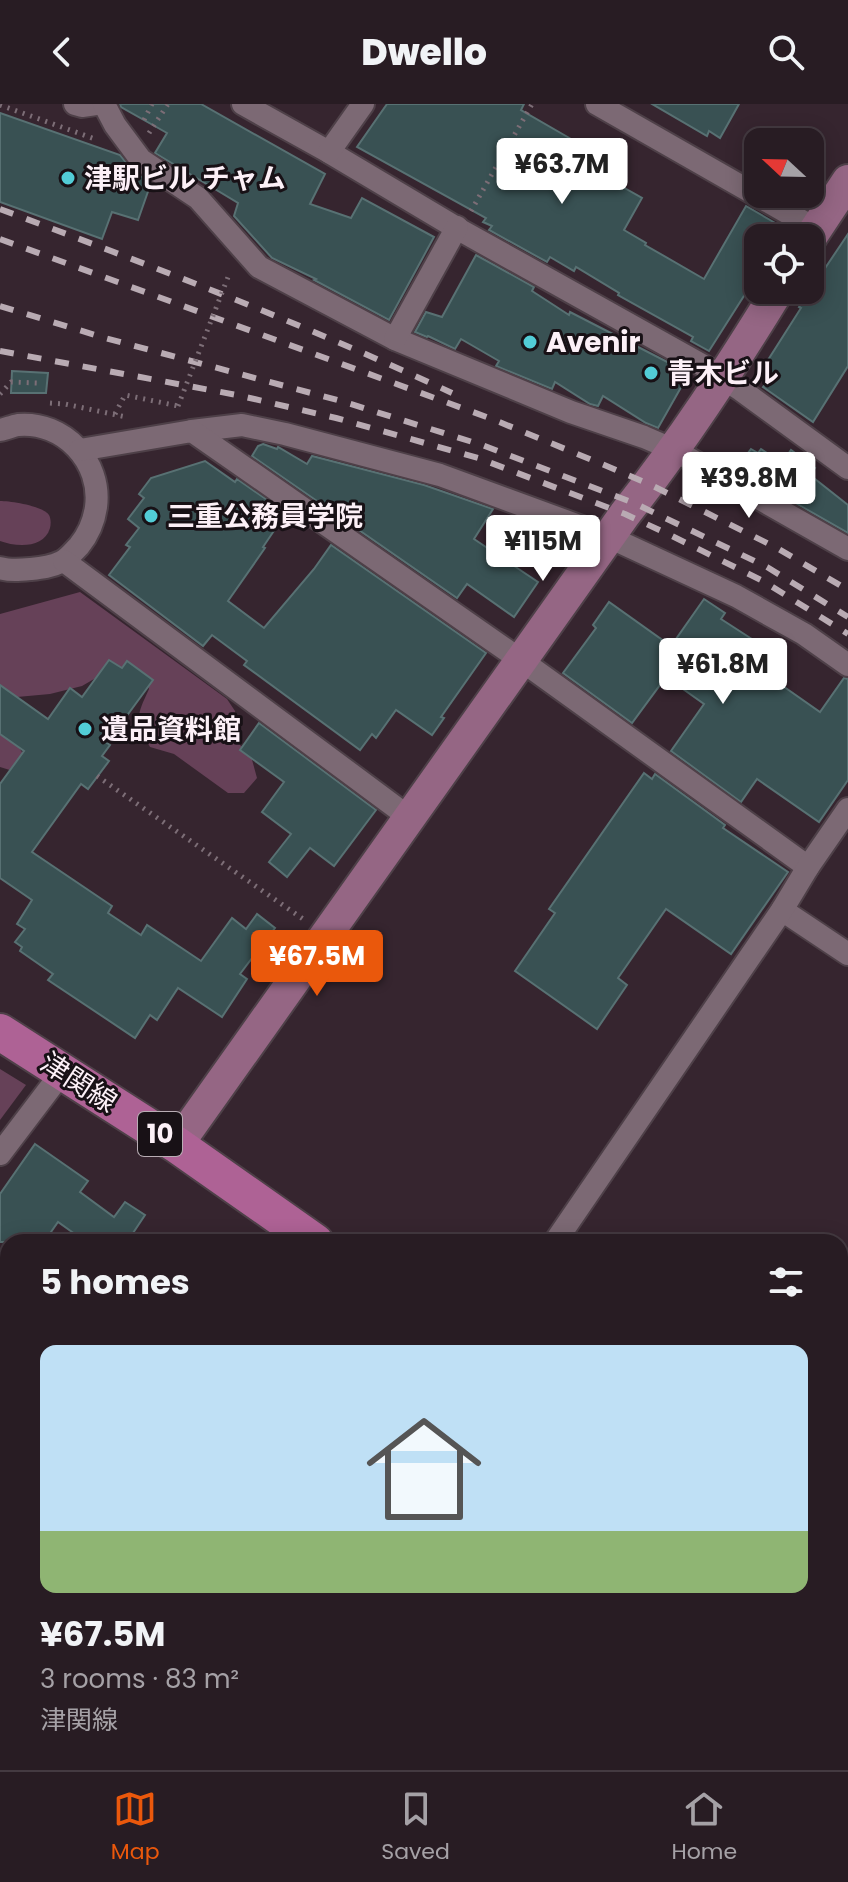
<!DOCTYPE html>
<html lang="en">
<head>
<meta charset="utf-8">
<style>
	:root { --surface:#281c23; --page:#30252b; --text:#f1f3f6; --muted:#a5a1a6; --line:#443a41; --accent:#ea580c }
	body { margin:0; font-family:Poppins,"Noto Sans JP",sans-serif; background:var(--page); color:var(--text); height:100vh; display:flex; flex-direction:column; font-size:30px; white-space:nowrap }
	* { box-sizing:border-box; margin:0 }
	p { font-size:26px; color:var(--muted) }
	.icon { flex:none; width:44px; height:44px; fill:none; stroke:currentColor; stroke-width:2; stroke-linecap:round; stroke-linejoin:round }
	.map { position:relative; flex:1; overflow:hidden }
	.panel { position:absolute; left:0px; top:1130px; width:848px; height:536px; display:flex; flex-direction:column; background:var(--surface); border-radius:24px 24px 0 0; box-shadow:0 4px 20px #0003,0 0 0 2px var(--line) }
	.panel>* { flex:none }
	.needle { width:52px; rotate:292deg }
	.buttons { position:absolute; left:744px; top:24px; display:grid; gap:16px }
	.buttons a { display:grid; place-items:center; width:80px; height:80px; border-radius:16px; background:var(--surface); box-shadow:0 4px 20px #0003,0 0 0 2px var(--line); font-size:40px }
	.price { position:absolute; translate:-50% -68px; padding:0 18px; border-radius:8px; background:#fff; color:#222; font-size:26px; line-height:52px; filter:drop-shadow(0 2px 4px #0008) }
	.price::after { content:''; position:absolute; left:50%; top:48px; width:24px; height:18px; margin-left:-12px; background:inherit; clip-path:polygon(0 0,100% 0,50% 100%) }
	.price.selected { background:var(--accent); color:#fff }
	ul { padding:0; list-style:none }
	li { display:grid; align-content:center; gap:16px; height:424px; padding:0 40px }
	li span { display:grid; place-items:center; height:248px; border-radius:16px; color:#555 }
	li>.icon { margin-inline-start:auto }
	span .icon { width:144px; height:144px; fill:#fffc; stroke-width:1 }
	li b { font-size:34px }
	h2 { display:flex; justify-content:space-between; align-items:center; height:96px; padding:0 40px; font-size:34px }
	header { display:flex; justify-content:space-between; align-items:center; height:104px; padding:0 40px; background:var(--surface); font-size:36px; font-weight:800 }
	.tabs { display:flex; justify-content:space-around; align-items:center; height:112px; border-top:2px solid var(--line); background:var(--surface); font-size:22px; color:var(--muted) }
	.tabs a { display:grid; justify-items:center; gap:4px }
	.tabs .selected { color:var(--accent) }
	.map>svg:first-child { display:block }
	.green { fill:#664158 }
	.building { fill:#395153; stroke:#587173; stroke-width:2 }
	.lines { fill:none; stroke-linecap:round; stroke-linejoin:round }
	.street-casing { stroke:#4e4048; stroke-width:26 }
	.secondary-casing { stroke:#4e4048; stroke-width:36 }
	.primary-casing { stroke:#4e4048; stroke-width:40 }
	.path { stroke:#7d6e77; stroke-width:5; stroke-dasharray:2 6; stroke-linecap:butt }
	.street { stroke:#7c6974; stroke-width:22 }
	.secondary { stroke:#956684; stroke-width:32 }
	.primary { stroke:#ae6295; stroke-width:36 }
	.rail { stroke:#b9abb3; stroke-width:6; stroke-dasharray:14 14; stroke-linecap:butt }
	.path-bridge { stroke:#7d6e77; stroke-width:5; stroke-dasharray:2 6; stroke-linecap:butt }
	.poi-dot { fill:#52ccd6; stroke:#181116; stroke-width:3 }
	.labels { text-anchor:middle; stroke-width:6; stroke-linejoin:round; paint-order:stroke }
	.shield { fill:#181116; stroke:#b8adb4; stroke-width:2 }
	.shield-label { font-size:26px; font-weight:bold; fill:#fcf0f7 }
	.poi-label { font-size:28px; font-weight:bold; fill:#fcf0f7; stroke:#181116; text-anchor:start }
	.street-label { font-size:28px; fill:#fcf0f7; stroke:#181116 }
</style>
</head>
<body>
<header><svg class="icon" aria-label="back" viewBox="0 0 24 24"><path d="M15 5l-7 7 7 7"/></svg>Dwello<svg class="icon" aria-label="search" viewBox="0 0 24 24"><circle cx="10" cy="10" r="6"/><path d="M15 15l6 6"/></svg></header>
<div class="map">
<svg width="848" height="1666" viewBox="0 0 848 1666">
	<rect width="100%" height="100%" fill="#36252f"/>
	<g class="green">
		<path d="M0,397C11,397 43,402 49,411C51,415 51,420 50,424C44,445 16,443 0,437Z"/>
		<path d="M80,488L227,595L235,607L240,641L251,652L257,674L244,689H228L174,650L150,643C135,615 136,613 149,585L147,579L123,564H113L82,582L50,590L17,593L9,629L24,651L13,667L0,663V510Z"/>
		<path d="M0,965L26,981L0,1016Z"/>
		<path d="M0,1219L8,1224V1658H427L425,1666H0Z"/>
		<path d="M840,1603L848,1609V1666H570L581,1658H840Z"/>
	</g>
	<g class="building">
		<path d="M120,0H201L325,70L310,100L351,114L362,94L434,133L389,216L314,176L316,175L272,154L234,112L238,99L155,49L167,29L121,3Z"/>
		<path d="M387,0H524L521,6L578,39L575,44L626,74L621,82L642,94L624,126L646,139L645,141L704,175L746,102L777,120L769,134H758V153L747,172L754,176L709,247L691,237L693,233L618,191L619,189L576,163L574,167L550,153L547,158L489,126L492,122L483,118L486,114L357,43Z"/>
		<path d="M652,0H739L720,34L709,27L707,32Z"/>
		<path d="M0,9L120,51L133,67L151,79L138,116L112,108L102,135L0,98Z"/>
		<path d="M848,130V262L813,318L763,283L767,278L759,270L801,204L799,203Z"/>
		<path d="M476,151L534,183L532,187L569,211L570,208L681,265L684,278L658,324L646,319L603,292L598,302L590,300L555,278L552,285L496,262L499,257L461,235L455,245L428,232L427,233L415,228L426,208L442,213Z"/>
		<path d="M12,267L48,269L46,289H11Z"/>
		<path d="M263,340L277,345L278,343L307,360L312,352L424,381L493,405L474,435L538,478L514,513L467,480L457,494L252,352L258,342Z"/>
		<path d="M751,345L758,349L761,345L782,359L791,346L815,364L810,371L848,401V429L736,365Z"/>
		<path d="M205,357L235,378L237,375L286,409L263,443L265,444L228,497L264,524L314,465L331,441L486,549L441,613L444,614L432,631L396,606L376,634L372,630L360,646L244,561L247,557L212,531L203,542L109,471L130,443L126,441L139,424L128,415L144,394L139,390L151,374Z"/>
		<path d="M704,495L725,509L721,515L772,548L760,566L820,608L844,574L848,575V676L819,718L757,675L741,698L671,647L704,600L666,573L632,619L563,569L596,524L593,521L609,498L671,542Z"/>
		<path d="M109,556L122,564L127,557L153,576L107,639L110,641L102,652L109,657L88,685L81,680L32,748L112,802L108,809L141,831L147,821L201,857L232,814L246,825L257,810L275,824L240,870L247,875L222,913L178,884L157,916L150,911L135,934L48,876L53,870L20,847L22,843L15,838L25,825L17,820L32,796L0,774V680L24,647L0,630V581L48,615L70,584L82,593Z"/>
		<path d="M259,619L376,706L334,762L310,744L287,773L269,758L291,730L262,708L284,678L240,646Z"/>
		<path d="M644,669L652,675L655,670L725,721L723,724L788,768L731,850L666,805L618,874L627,881L597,925L515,867L555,809L549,805Z"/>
		<path d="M35,1040L88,1077L80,1088L114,1113L125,1098L145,1111L127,1138H86L58,1118L44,1138H0V1090Z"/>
	</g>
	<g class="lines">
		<g class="street-casing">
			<g id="street">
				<path d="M75,0L82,2L96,0"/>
				<path d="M104,0L115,21L141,56L198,94L259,163L395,235L571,308L644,333L674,346L848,445"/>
				<path d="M243,0L329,48L460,126L702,261L741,286L848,364"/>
				<path d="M597,0L816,125"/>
				<path d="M329,48L363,0"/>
				<path d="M395,235L457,123"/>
				<path d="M0,326C6,325 12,322 18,321C64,317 102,358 96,403C94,417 88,431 79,442C73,448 68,455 61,458C51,463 41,464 31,465C20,466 10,467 0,464"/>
				<path d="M192,327L242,321L285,330L440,371L609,433L736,492L804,530L848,561"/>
				<path d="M80,346L192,327L522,557L808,763"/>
				<path d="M64,457L410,714"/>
				<path d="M782,806L848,850"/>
				<path d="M0,1050L63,967"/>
				<path d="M555,1138L782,806L808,763L848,705"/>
			</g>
		</g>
		<g class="secondary-casing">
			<g id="secondary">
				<path d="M810,134L848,77"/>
				<path d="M177,1041L625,410C682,338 730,264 778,186"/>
			</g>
		</g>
		<g class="primary-casing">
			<g id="primary">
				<path d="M0,928L177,1041L315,1138"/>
				<path d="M840,1506L848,1512"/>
			</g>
		</g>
		<g class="path">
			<path d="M0,1L95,35"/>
			<path d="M144,16L152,0"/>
			<path d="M149,29L168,0"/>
			<path d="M471,107L532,0"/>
			<path d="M0,290L11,278L37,279"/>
			<path d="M50,299L65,300L126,313"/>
			<path d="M115,310L125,291L178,302"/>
			<path d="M97,672L303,815"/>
			<path d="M0,1361L8,1366"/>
			<path d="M0,1509L8,1508"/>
			<path d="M0,1524L8,1529"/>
			<path d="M127,1658L133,1666"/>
			<path d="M263,1658L282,1666"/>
			<path d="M395,1658V1666"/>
			<path d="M60,1666L62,1658"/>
			<path d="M230,1666L237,1658"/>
		</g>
		<use href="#street" class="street"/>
		<use href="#secondary" class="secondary"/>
		<use href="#primary" class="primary"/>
		<g class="rail">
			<path d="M0,105C152,162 304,220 452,289"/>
			<path d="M0,135L492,315L609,363L649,380L777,444L848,486"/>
			<path d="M0,202L105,234L341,297L482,341L634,399L767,463L848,513"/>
			<path d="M0,247L237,291L336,314L478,354L625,410L672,432L763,477L848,530"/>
		</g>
		<path class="path-bridge" d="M178,302L230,168"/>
	</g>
	<g class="poi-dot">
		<circle cx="68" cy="74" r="8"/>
		<circle cx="530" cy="238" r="8"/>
		<circle cx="651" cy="269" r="8"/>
		<circle cx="151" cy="412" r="8"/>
		<circle cx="85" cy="625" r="8"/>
	</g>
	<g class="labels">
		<rect class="shield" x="138" y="1008" width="44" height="44" rx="6"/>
		<g class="shield-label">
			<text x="160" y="1039">10</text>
		</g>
		<g class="poi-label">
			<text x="84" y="84">津駅ビル チャム</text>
			<text x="546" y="248">Avenir</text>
			<text x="667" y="279">青木ビル</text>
			<text x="167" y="422">三重公務員学院</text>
			<text x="101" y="635">遺品資料館</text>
		</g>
		<g class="street-label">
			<text transform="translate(79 978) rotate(33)" y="10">津関線</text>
		</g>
	</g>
</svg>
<div class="buttons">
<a><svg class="needle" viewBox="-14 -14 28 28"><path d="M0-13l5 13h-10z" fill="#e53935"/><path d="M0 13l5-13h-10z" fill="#a5a1a6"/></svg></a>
<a><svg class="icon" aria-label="locate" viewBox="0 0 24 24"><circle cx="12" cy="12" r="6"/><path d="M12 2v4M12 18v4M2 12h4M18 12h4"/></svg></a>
</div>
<b class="price" style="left:562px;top:102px">¥63.7M</b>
<b class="price" style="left:749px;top:416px">¥39.8M</b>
<b class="price" style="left:543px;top:479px">¥115M</b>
<b class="price" style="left:723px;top:602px">¥61.8M</b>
<b class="price selected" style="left:317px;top:894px">¥67.5M</b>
<section class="panel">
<h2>5 homes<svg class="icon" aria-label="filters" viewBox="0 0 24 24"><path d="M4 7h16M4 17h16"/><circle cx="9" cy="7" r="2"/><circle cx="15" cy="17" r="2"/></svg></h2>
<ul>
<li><span style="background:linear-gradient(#bfe0f5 75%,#8fb573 0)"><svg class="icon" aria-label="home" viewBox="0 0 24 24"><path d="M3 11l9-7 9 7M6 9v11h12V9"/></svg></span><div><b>¥67.5M</b><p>3 rooms · 83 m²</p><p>津関線</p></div></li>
</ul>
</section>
</div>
<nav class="tabs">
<a class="selected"><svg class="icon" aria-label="map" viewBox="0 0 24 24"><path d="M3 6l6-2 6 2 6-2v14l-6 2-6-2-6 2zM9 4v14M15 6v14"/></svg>Map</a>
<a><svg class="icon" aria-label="saved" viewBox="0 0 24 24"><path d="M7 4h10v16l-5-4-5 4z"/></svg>Saved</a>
<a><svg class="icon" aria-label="home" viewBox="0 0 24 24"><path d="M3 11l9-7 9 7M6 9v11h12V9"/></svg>Home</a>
</nav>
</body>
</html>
